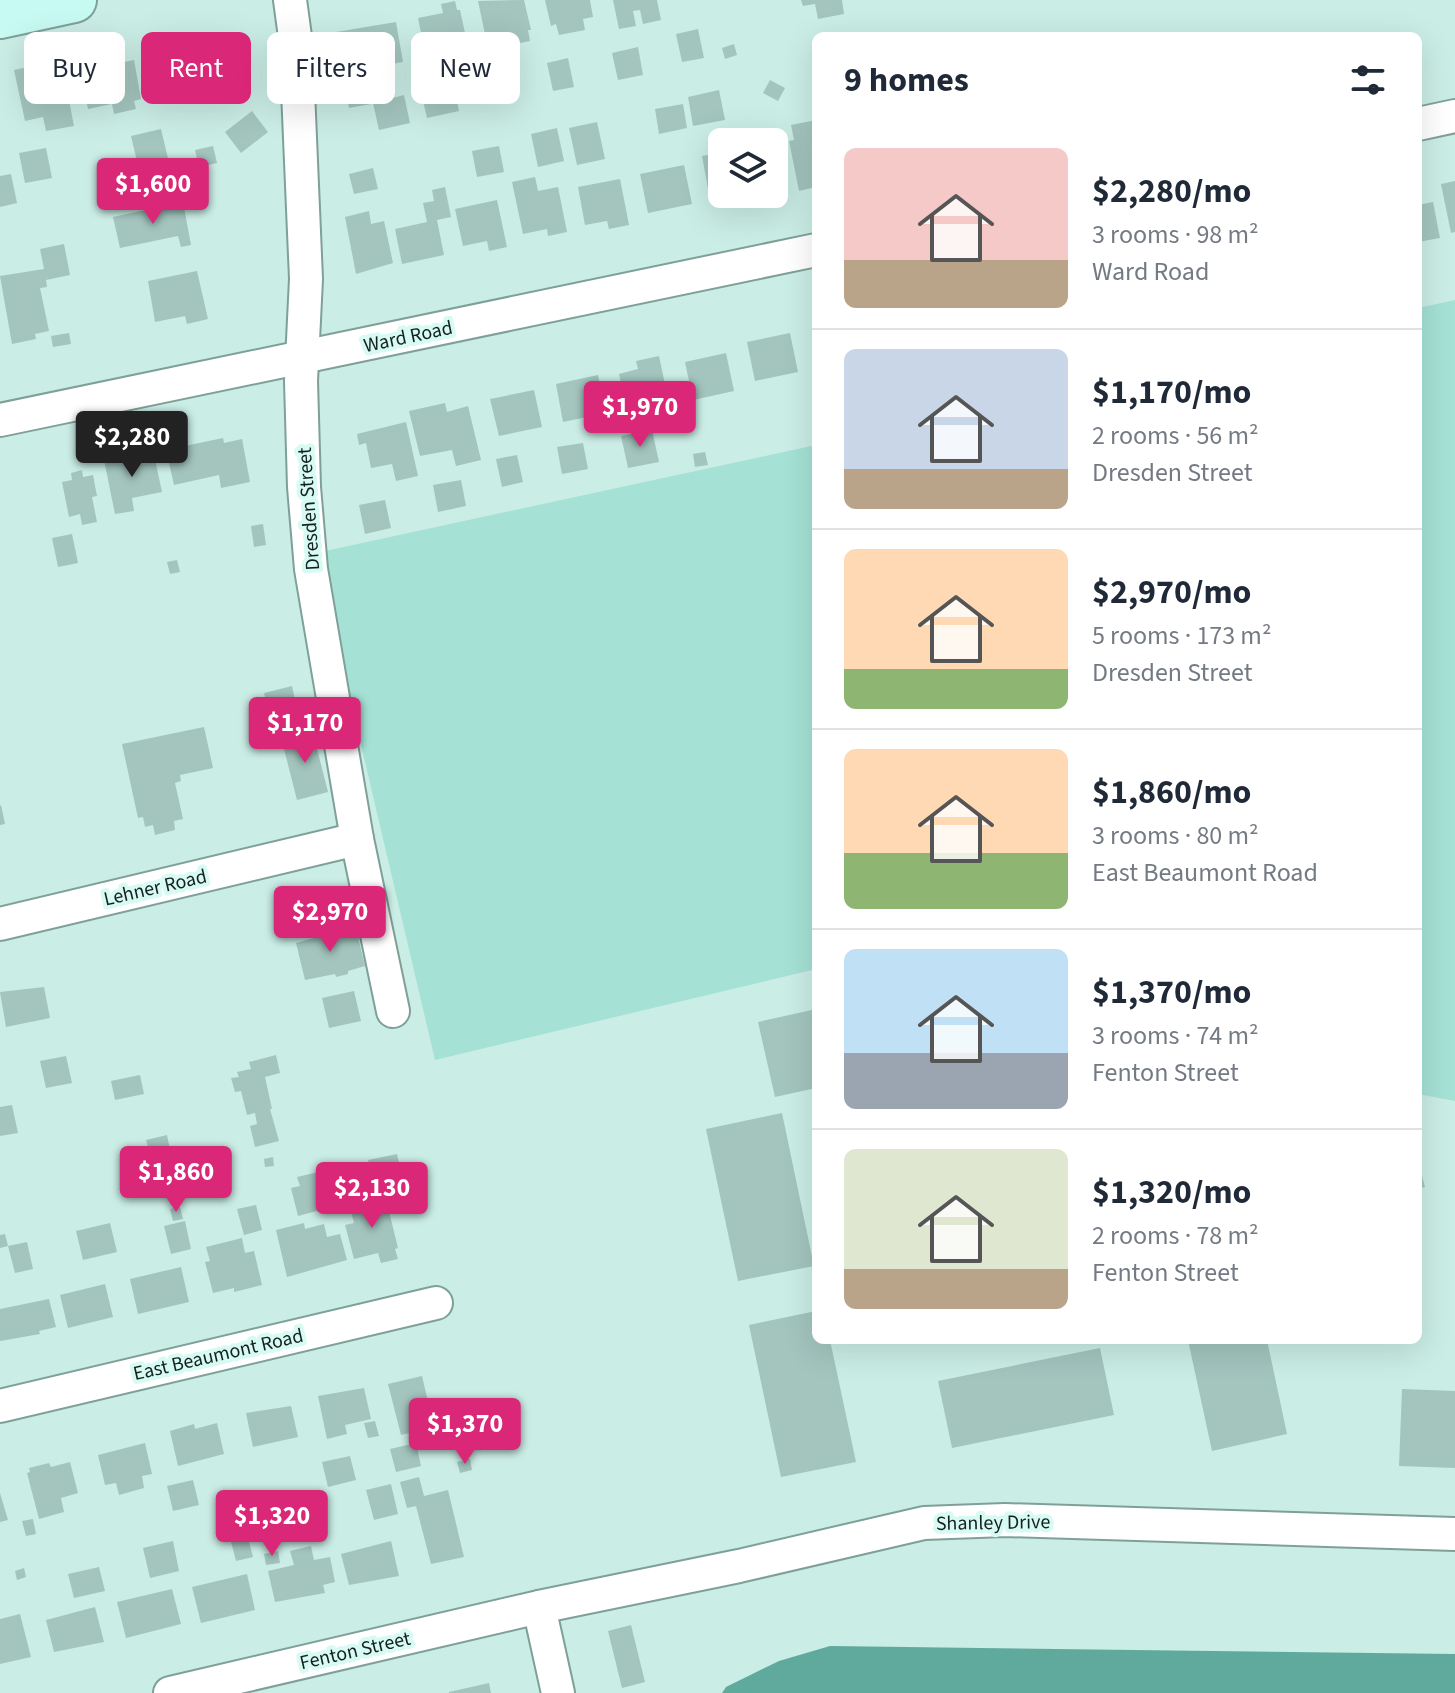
<!DOCTYPE html>
<html lang="en">
<head>
<meta charset="utf-8">
<style>
	:root { --surface:#fff; --page:#f6f6f7; --text:#1f2937; --muted:#747a83; --line:#e0e1e3; --accent:#db2777 }
	body { margin:0; font-family:"Source Sans 3",sans-serif; background:var(--page); color:var(--text); height:100vh; display:flex; flex-direction:column; font-size:30px; white-space:nowrap }
	* { box-sizing:border-box; margin:0 }
	p { font-size:26px; color:var(--muted) }
	.icon { flex:none; width:44px; height:44px; fill:none; stroke:currentColor; stroke-width:2; stroke-linecap:round; stroke-linejoin:round }
	.map { position:relative; flex:1; overflow:hidden }
	.details { position:absolute; left:812px; top:32px; width:610px; height:1312px; display:flex; flex-direction:column; background:var(--surface); border-radius:12px; box-shadow:0 8px 32px #0002 }
	.details>* { flex:none }
	.guide { position:absolute; left:24px; top:32px; width:668px; height:72px; display:flex; gap:16px }
	.tools { position:absolute; left:708px; top:128px; display:grid; gap:16px }
	.tools a { display:grid; place-items:center; width:80px; height:80px; border-radius:12px; background:var(--surface); box-shadow:0 8px 32px #0002; font-size:40px }
	.price { position:absolute; translate:-50% -68px; padding:0 18px; border-radius:8px; background:var(--accent); color:#fff; font-size:26px; line-height:52px; filter:drop-shadow(0 2px 4px #0008) }
	.price::after { content:''; position:absolute; left:50%; top:48px; width:24px; height:18px; margin-left:-12px; background:inherit; clip-path:polygon(0 0,100% 0,50% 100%) }
	.price.selected { background:#222; color:#fff }
	ul { padding:0; list-style:none }
	li { display:flex; align-items:center; gap:24px; height:200px; padding:0 32px }
	li+li { border-top:2px solid var(--line) }
	li span { display:grid; place-items:center; flex:none; width:224px; height:160px; border-radius:12px; color:#555 }
	li>.icon { margin-inline-start:auto }
	span .icon { width:96px; height:96px; fill:#fffc; stroke-width:1 }
	li b { font-size:34px }
	h2 { display:flex; justify-content:space-between; align-items:center; height:96px; padding:0 32px; font-size:34px }
	.tag { padding:0 28px; border-radius:12px; background:var(--surface); box-shadow:0 8px 32px #0002; font-size:28px; line-height:72px }
	.tag.selected { background:var(--accent); color:#fff }
	.map>svg:first-child { display:block }
	.green { fill:#a5e1d5 }
	.water { fill:#5faa9c }
	.building { fill:#a3c5be }
	.lines { fill:none; stroke-linecap:round; stroke-linejoin:round }
	.street-casing { stroke:#7fa099; stroke-width:36 }
	.secondary-casing { stroke:#7fa099; stroke-width:48 }
	.street { stroke:#fff; stroke-width:32 }
	.secondary { stroke:#c7faf3; stroke-width:44 }
	.labels { text-anchor:middle; stroke-width:8; stroke-linejoin:round; paint-order:stroke }
	.street-label { font-size:20px; fill:#14211f; stroke:#d7faf3 }
</style>
</head>
<body>
<div class="map">
<svg width="1455" height="1693" viewBox="0 0 1455 1693">
	<rect width="100%" height="100%" fill="#caede5"/>
	<g class="green">
		<path d="M1455,300V1101L1418,1094V308Z"/>
		<path d="M816,445V969L435,1060L316,553Z"/>
	</g>
	<path class="water" d="M830,1646L1455,1654V1693H722L726,1687L779,1661Z"/>
	<g class="building">
		<path d="M524,0L531,30H528L530,41L515,44L513,34L486,39L478,1Z"/>
		<path d="M545,0H590L593,17L583,19L585,30L559,35L556,24L551,26Z"/>
		<path d="M613,0H657L661,20L643,24L640,10L633,11L636,26L619,29Z"/>
		<path d="M801,0H842L844,14L818,19L815,4L803,6Z"/>
		<path d="M455,1L457,10H460L468,47L426,57L418,18L443,13L441,4Z"/>
		<path d="M396,22L403,62L375,67L380,96L370,98L371,104L349,108L336,32Z"/>
		<path d="M698,29L704,58L682,62L676,34Z"/>
		<path d="M199,35L202,52L224,47L229,75L237,74L240,88L211,93L213,101L202,103L200,96L179,100L170,53L175,52L172,40Z"/>
		<path d="M734,44L737,55L725,59L722,48Z"/>
		<path d="M638,47L643,75L618,80L612,53Z"/>
		<path d="M505,51L511,81L485,86L479,57Z"/>
		<path d="M568,58L574,87L553,91L547,63Z"/>
		<path d="M134,60L141,99L134,101L136,109L114,114L112,104L88,109L80,71Z"/>
		<path d="M42,64L45,78L64,74L74,126L46,131L43,117L25,121L14,70Z"/>
		<path d="M770,80L785,88L778,101L763,93Z"/>
		<path d="M453,81L459,111L427,118L420,88Z"/>
		<path d="M719,90L725,120L693,126L688,97Z"/>
		<path d="M404,95L410,123L379,130L373,103Z"/>
		<path d="M683,104L687,128L659,134L655,109Z"/>
		<path d="M252,111L268,132L241,153L225,132Z"/>
		<path d="M816,120V187L799,191L789,141L794,140L791,125Z"/>
		<path d="M597,122L605,159L577,165L569,128Z"/>
		<path d="M557,128L564,161L538,167L531,134Z"/>
		<path d="M161,129L171,171L141,178L131,136Z"/>
		<path d="M213,146L217,163L199,167L195,150Z"/>
		<path d="M499,146L504,172L477,177L472,151Z"/>
		<path d="M46,148L52,178L25,183L19,153Z"/>
		<path d="M722,152V192L709,194L702,156Z"/>
		<path d="M684,165L692,204L648,213L640,174Z"/>
		<path d="M373,168L378,189L354,194L349,174Z"/>
		<path d="M11,174L17,203L0,207V176Z"/>
		<path d="M535,177L538,191L558,187L567,232L548,236L547,229L523,234L512,182Z"/>
		<path d="M620,179L629,225L609,229L607,221L585,225L578,187Z"/>
		<path d="M1455,181V232L1451,233L1441,184Z"/>
		<path d="M445,187L451,217L437,220L444,255L402,264L395,229L427,222L423,203L434,201L432,190Z"/>
		<path d="M497,200L507,247L489,251L487,241L463,246L455,209Z"/>
		<path d="M183,202L191,245L181,247L178,236L120,248L113,217Z"/>
		<path d="M1433,202L1440,238L1418,242V205Z"/>
		<path d="M369,211L371,224L384,221L393,263L356,274L345,217Z"/>
		<path d="M64,244L70,275L46,280L47,287L40,288L49,331L35,334L36,339L12,344L0,276L44,269L40,249Z"/>
		<path d="M197,271L208,319L187,324L185,316L155,322L148,281Z"/>
		<path d="M69,333L71,344L53,347L51,336Z"/>
		<path d="M790,333L798,372L755,381L747,342Z"/>
		<path d="M726,353L734,391L693,400L685,362Z"/>
		<path d="M659,356L669,403L628,413L619,374L638,369L636,361Z"/>
		<path d="M598,375L606,413L563,422L556,384Z"/>
		<path d="M534,390L542,427L499,436L490,399Z"/>
		<path d="M445,403L447,412L468,406L481,460L456,466L452,450L420,456L409,411Z"/>
		<path d="M406,422L418,476L396,481L392,464L371,468L366,443L359,445L357,434Z"/>
		<path d="M652,430L659,462L628,468L621,436Z"/>
		<path d="M223,438L224,443L242,439L250,482L221,488L219,475L174,485L166,450Z"/>
		<path d="M583,443L588,469L562,474L557,447Z"/>
		<path d="M153,450L162,492L132,498L134,511L115,514L104,460Z"/>
		<path d="M705,452L708,465L695,467L693,454Z"/>
		<path d="M517,455L523,482L502,487L496,459Z"/>
		<path d="M82,470L83,477L93,475L97,496L92,497L97,522L82,525L80,514L69,517L62,482L72,480L71,473Z"/>
		<path d="M461,480L466,506L438,512L433,485Z"/>
		<path d="M385,500L391,528L365,534L359,505Z"/>
		<path d="M263,524L266,545L254,547L251,526Z"/>
		<path d="M72,534L78,563L58,567L52,538Z"/>
		<path d="M177,560L180,572L170,574L167,562Z"/>
		<path d="M292,686L298,714L270,720L264,693Z"/>
		<path d="M299,726L301,735L311,732L313,741H315L328,792L297,800L284,749L290,747L285,729Z"/>
		<path d="M204,727L213,768L180,775L181,781L175,783L183,819L174,821L175,830L155,835L153,825L145,827L143,817L138,818L122,744Z"/>
		<path d="M1,805L5,824L0,825V806Z"/>
		<path d="M337,926L339,936L357,933L365,966L348,971V974L336,977L335,974L305,980L296,943L314,938L313,931Z"/>
		<path d="M44,987L50,1018L6,1027L0,992Z"/>
		<path d="M354,991L361,1021L329,1028L322,998Z"/>
		<path d="M816,1009V1088L775,1097L758,1022Z"/>
		<path d="M276,1055L280,1073L265,1077L272,1109H270L279,1141L255,1147L250,1126L257,1124L255,1113L247,1115L241,1091L235,1092L231,1078L239,1077L237,1072L251,1069L249,1062Z"/>
		<path d="M66,1056L72,1083L46,1088L40,1061Z"/>
		<path d="M140,1075L144,1094L115,1100L111,1081Z"/>
		<path d="M12,1105L18,1133L0,1136V1107Z"/>
		<path d="M782,1113L814,1266L738,1281L706,1129Z"/>
		<path d="M167,1135L174,1169L133,1179L127,1152L148,1147L146,1140Z"/>
		<path d="M397,1154L403,1180L375,1187L368,1160Z"/>
		<path d="M273,1157L274,1166L265,1167L264,1159Z"/>
		<path d="M215,1161L219,1175L200,1180L196,1166Z"/>
		<path d="M1418,1161L1425,1187L1418,1189Z"/>
		<path d="M323,1171L332,1207L298,1216L291,1188L300,1186L297,1177Z"/>
		<path d="M385,1195L398,1248L395,1249L398,1259L381,1263L378,1253L354,1259L345,1225L354,1223L349,1204Z"/>
		<path d="M256,1205L262,1230L244,1235L237,1209Z"/>
		<path d="M180,1207L183,1219L173,1221L170,1209Z"/>
		<path d="M185,1221L191,1249L171,1254L164,1226Z"/>
		<path d="M110,1223L117,1252L83,1260L76,1231Z"/>
		<path d="M304,1223L305,1229L324,1224L327,1237L340,1234L347,1260L287,1277L276,1230Z"/>
		<path d="M5,1234L8,1246L27,1242L33,1269L15,1273L8,1246L0,1248V1235Z"/>
		<path d="M242,1238L245,1253L254,1251L262,1285L234,1292V1288L213,1293L205,1262L210,1261L206,1247Z"/>
		<path d="M181,1267L189,1302L138,1314L130,1279Z"/>
		<path d="M105,1284L113,1317L68,1328L60,1295Z"/>
		<path d="M49,1299L56,1327L39,1331L40,1334L0,1341V1309Z"/>
		<path d="M816,1311V1340H830L856,1462L781,1477L749,1325Z"/>
		<path d="M1188,1340H1267L1287,1434L1212,1451Z"/>
		<path d="M1100,1348L1114,1415L952,1448L938,1381Z"/>
		<path d="M422,1376L434,1427L401,1435L388,1384Z"/>
		<path d="M364,1388L371,1419L345,1425L347,1434L327,1439L318,1396Z"/>
		<path d="M1402,1389L1455,1391V1468L1399,1466Z"/>
		<path d="M291,1406L298,1437L253,1447L246,1413Z"/>
		<path d="M375,1421L379,1436L368,1438L364,1423Z"/>
		<path d="M217,1423L224,1454L178,1466L170,1431L194,1424L195,1429Z"/>
		<path d="M145,1443L152,1474L142,1476L144,1488L119,1495L116,1483L105,1485L98,1455Z"/>
		<path d="M416,1443L421,1466L396,1472L390,1449Z"/>
		<path d="M350,1456L356,1480L328,1487L322,1462Z"/>
		<path d="M470,1459L472,1470L460,1473L457,1462Z"/>
		<path d="M70,1462L78,1493L61,1498L64,1512L39,1519L27,1473L30,1472L29,1468L49,1463L51,1467Z"/>
		<path d="M419,1477L424,1496L448,1490L464,1557L431,1564L416,1506L407,1508L400,1482Z"/>
		<path d="M193,1480L199,1505L173,1511L167,1486Z"/>
		<path d="M391,1484L398,1514L374,1520L366,1490Z"/>
		<path d="M0,1493L8,1520L0,1522Z"/>
		<path d="M33,1519L36,1534L26,1536L22,1521Z"/>
		<path d="M246,1530L253,1557L236,1561L229,1534Z"/>
		<path d="M173,1541L179,1571L150,1578L143,1548Z"/>
		<path d="M391,1541L399,1576L349,1585L341,1554Z"/>
		<path d="M311,1546L314,1560L330,1557L335,1582L323,1585L325,1593L275,1602L268,1571L294,1565L290,1551Z"/>
		<path d="M278,1551L280,1563L266,1565L264,1554Z"/>
		<path d="M99,1567L105,1591L74,1598L68,1574Z"/>
		<path d="M24,1568L26,1577L17,1580L15,1571Z"/>
		<path d="M247,1574L255,1610L201,1623L192,1587Z"/>
		<path d="M172,1589L181,1624L126,1638L117,1602Z"/>
		<path d="M95,1607L104,1642L54,1652L46,1620Z"/>
		<path d="M20,1614L31,1657L0,1664V1619Z"/>
		<path d="M631,1625L645,1682L622,1688L608,1631Z"/>
		<path d="M489,1683L491,1693H449V1692Z"/>
	</g>
	<g class="lines">
		<g class="street-casing">
			<g id="street">
				<path d="M290,0L296,44L306,279L301,381L304,487L311,569L357,839L393,1011"/>
				<path d="M1418,124L1455,116"/>
				<path d="M0,420L816,250"/>
				<path d="M0,924L357,839"/>
				<path d="M0,1406L436,1303"/>
				<path d="M539,1607L558,1693"/>
				<path d="M170,1693L539,1607L739,1566L924,1523L1005,1520L1455,1534"/>
			</g>
		</g>
		<g class="secondary-casing">
			<path id="secondary" d="M0,16L74,0"/>
		</g>
		<use href="#street" class="street"/>
		<use href="#secondary" class="secondary"/>
	</g>
	<g class="labels">
		<g class="street-label">
			<text transform="translate(408 336) rotate(-12)" y="7">Ward Road</text>
			<text transform="translate(308 509) rotate(-94)" y="7">Dresden Street</text>
			<text transform="translate(155 887) rotate(-13)" y="7">Lehner Road</text>
			<text transform="translate(218 1354) rotate(-13)" y="7">East Beaumont Road</text>
			<text transform="translate(993 1522) rotate(-1)" y="7">Shanley Drive</text>
			<text transform="translate(355 1650) rotate(-13)" y="7">Fenton Street</text>
		</g>
	</g>
</svg>
<div class="tools">
<a><svg class="icon" aria-label="layers" viewBox="0 0 24 24"><path d="M12 4l9 5-9 5-9-5zM3 14l9 5 9-5"/></svg></a>
</div>
<b class="price" style="left:153px;top:226px">$1,600</b>
<b class="price" style="left:640px;top:449px">$1,970</b>
<b class="price selected" style="left:132px;top:479px">$2,280</b>
<b class="price" style="left:305px;top:765px">$1,170</b>
<b class="price" style="left:330px;top:954px">$2,970</b>
<b class="price" style="left:176px;top:1214px">$1,860</b>
<b class="price" style="left:372px;top:1230px">$2,130</b>
<b class="price" style="left:465px;top:1466px">$1,370</b>
<b class="price" style="left:272px;top:1558px">$1,320</b>
<div class="guide">
<a class="tag">Buy</a>
<a class="tag selected">Rent</a>
<a class="tag">Filters</a>
<a class="tag">New</a>
</div>
<section class="details">
<h2>9 homes<svg class="icon" aria-label="filters" viewBox="0 0 24 24"><path d="M4 7h16M4 17h16"/><circle cx="9" cy="7" r="2"/><circle cx="15" cy="17" r="2"/></svg></h2>
<ul>
<li><span style="background:linear-gradient(#f6c9c9 70%,#b9a48a 0)"><svg class="icon" aria-label="home" viewBox="0 0 24 24"><path d="M3 11l9-7 9 7M6 9v11h12V9"/></svg></span><div><b>$2,280/mo</b><p>3 rooms · 98 m²</p><p>Ward Road</p></div></li>
<li><span style="background:linear-gradient(#c9d6e8 75%,#b9a48a 0)"><svg class="icon" aria-label="home" viewBox="0 0 24 24"><path d="M3 11l9-7 9 7M6 9v11h12V9"/></svg></span><div><b>$1,170/mo</b><p>2 rooms · 56 m²</p><p>Dresden Street</p></div></li>
<li><span style="background:linear-gradient(#ffd9b3 75%,#8fb573 0)"><svg class="icon" aria-label="home" viewBox="0 0 24 24"><path d="M3 11l9-7 9 7M6 9v11h12V9"/></svg></span><div><b>$2,970/mo</b><p>5 rooms · 173 m²</p><p>Dresden Street</p></div></li>
<li><span style="background:linear-gradient(#ffd9b3 65%,#8fb573 0)"><svg class="icon" aria-label="home" viewBox="0 0 24 24"><path d="M3 11l9-7 9 7M6 9v11h12V9"/></svg></span><div><b>$1,860/mo</b><p>3 rooms · 80 m²</p><p>East Beaumont Road</p></div></li>
<li><span style="background:linear-gradient(#bfe0f5 65%,#9aa5b1 0)"><svg class="icon" aria-label="home" viewBox="0 0 24 24"><path d="M3 11l9-7 9 7M6 9v11h12V9"/></svg></span><div><b>$1,370/mo</b><p>3 rooms · 74 m²</p><p>Fenton Street</p></div></li>
<li><span style="background:linear-gradient(#dfe7d0 75%,#b9a48a 0)"><svg class="icon" aria-label="home" viewBox="0 0 24 24"><path d="M3 11l9-7 9 7M6 9v11h12V9"/></svg></span><div><b>$1,320/mo</b><p>2 rooms · 78 m²</p><p>Fenton Street</p></div></li>
</ul>
</section>
</div>
</body>
</html>
